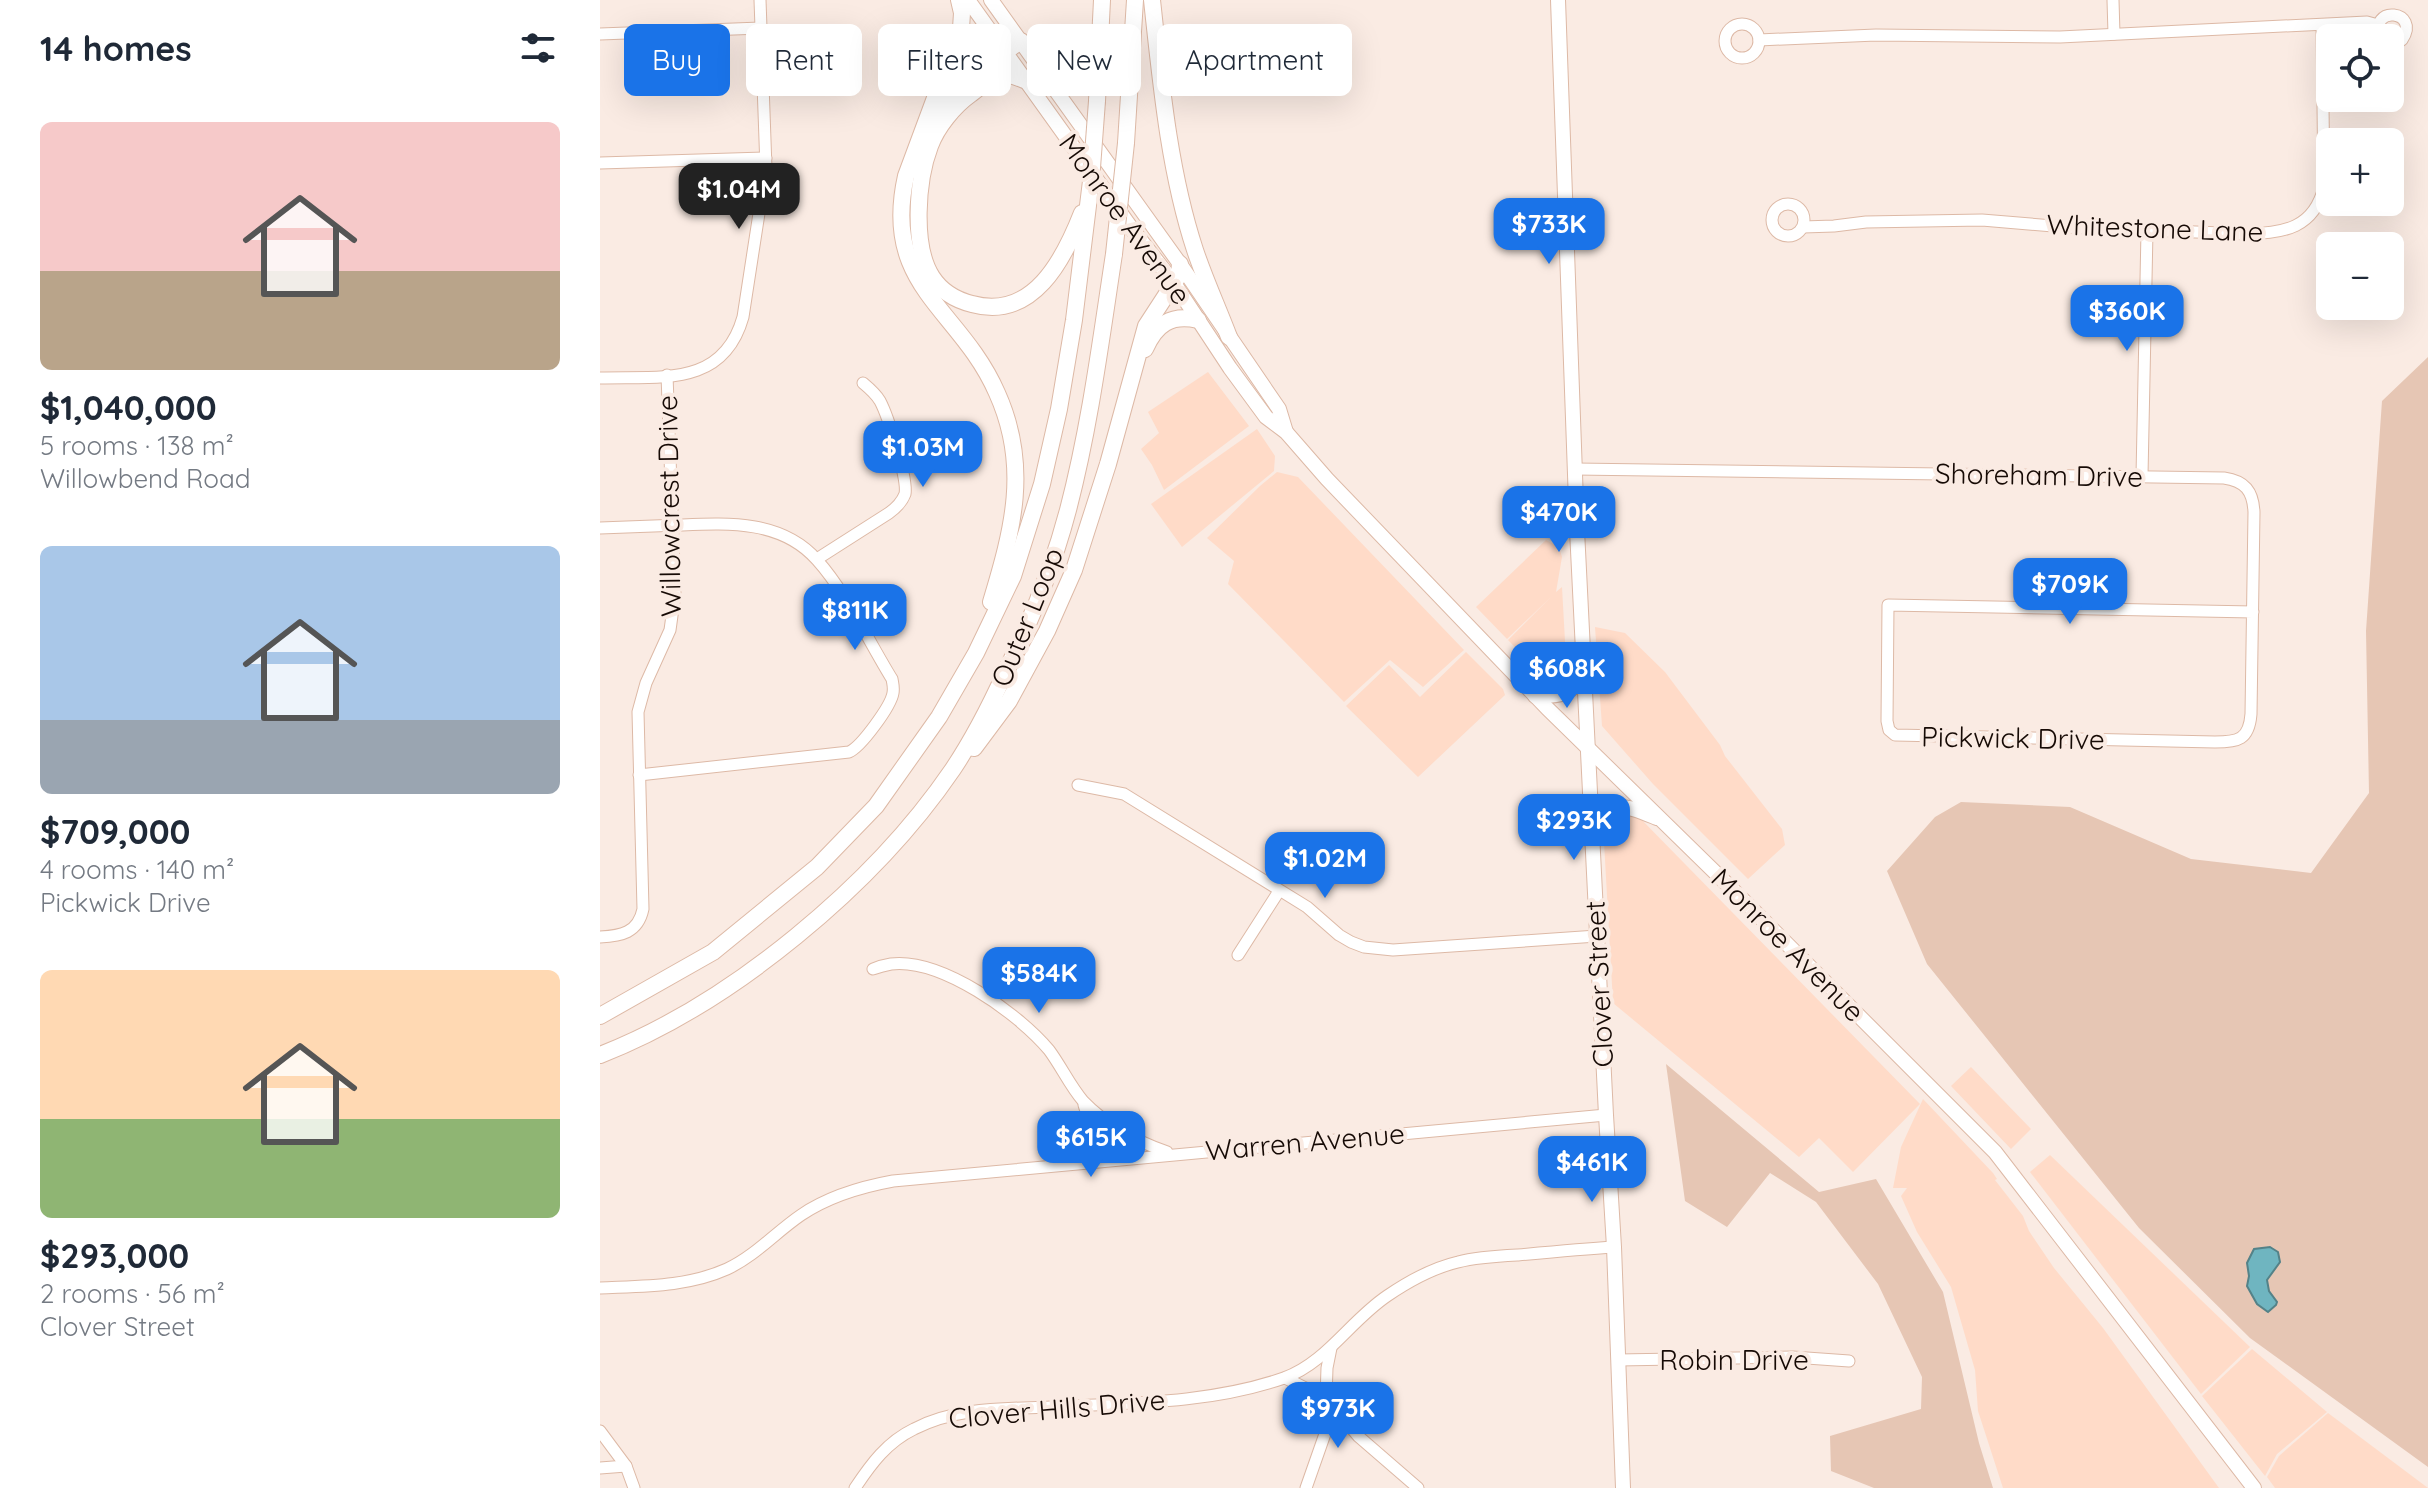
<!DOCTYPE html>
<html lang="en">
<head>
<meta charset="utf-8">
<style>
	:root { --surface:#fff; --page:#f6f6f7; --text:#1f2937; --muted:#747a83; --accent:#1a73e8 }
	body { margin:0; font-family:Quicksand,sans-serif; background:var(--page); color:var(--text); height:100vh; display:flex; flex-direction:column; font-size:30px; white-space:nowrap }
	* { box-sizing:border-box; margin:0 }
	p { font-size:26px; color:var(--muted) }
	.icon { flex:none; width:44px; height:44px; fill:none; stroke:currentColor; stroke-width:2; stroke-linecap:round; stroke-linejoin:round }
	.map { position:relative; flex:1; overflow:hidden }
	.drawer { display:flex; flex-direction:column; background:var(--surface); width:600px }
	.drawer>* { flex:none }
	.banner { position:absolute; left:24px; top:24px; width:760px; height:72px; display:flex; gap:16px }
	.controls { position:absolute; left:1716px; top:24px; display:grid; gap:16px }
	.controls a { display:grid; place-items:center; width:88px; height:88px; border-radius:12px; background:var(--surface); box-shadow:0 8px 32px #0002; font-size:40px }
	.price { position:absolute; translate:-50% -68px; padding:0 18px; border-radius:16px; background:var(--accent); color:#fff; font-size:26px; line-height:52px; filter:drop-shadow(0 2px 4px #0008) }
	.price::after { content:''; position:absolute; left:50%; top:48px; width:24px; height:18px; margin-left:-12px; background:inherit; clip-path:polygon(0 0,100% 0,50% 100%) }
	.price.current { background:#222; color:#fff }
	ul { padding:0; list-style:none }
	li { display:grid; align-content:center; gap:16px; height:424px; padding:0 40px }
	li span { display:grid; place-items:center; height:248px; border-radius:12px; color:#555 }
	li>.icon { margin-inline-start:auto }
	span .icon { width:144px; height:144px; fill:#fffc; stroke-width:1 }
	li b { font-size:34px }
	h2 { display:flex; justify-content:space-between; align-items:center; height:96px; padding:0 40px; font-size:34px }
	.tag { padding:0 28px; border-radius:12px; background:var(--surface); box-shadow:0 8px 32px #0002; font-size:28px; line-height:72px }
	.tag.current { background:var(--accent); color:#fff }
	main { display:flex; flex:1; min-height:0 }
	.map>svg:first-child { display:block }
	.built { fill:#ffdbc8 }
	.green { fill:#e6c6b4 }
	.water { fill:#6fb5c0; stroke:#548288; stroke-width:2 }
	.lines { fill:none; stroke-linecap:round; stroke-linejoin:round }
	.minor-casing { stroke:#ddb9a6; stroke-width:13 }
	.major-casing { stroke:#ddb9a6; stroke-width:16 }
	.highway-casing { stroke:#ddb9a6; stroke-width:18 }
	.minor { stroke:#fff; stroke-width:11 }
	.major { stroke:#fff; stroke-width:14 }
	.highway { stroke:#fff; stroke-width:16 }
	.highway-bridge-casing { stroke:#ddb9a6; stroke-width:18; stroke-linecap:butt }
	.highway-bridge { stroke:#fff; stroke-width:16 }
	.labels { text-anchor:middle; stroke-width:8; stroke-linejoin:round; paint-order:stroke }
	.street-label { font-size:28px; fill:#160a05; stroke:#faebe3 }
</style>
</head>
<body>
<main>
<section class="drawer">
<h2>14 homes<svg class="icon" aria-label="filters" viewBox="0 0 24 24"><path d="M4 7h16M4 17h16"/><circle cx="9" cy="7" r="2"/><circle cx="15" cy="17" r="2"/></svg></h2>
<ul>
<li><span style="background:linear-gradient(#f6c9c9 60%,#b9a48a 0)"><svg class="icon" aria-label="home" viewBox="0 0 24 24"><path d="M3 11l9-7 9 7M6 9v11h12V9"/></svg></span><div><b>$1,040,000</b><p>5 rooms · 138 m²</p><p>Willowbend Road</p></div></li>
<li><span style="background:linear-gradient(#a9c7e8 70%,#9aa5b1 0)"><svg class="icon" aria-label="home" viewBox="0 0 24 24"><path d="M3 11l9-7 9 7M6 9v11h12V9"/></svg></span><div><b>$709,000</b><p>4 rooms · 140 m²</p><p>Pickwick Drive</p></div></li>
<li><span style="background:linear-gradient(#ffd9b3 60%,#8fb573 0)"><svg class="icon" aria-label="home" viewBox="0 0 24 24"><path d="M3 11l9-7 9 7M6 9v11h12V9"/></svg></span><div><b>$293,000</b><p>2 rooms · 56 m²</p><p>Clover Street</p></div></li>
</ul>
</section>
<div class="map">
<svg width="1828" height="1488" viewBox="0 0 1828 1488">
	<rect width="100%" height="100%" fill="#faebe3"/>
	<g class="built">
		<path d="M608,372L649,426L564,490L552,465L541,449L559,433L548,412Z"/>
		<path d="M657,429L675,456L674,471L582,547L551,504Z"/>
		<path d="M677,472L698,477L864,650L823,687L790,660L744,702L628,584L634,561L607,538L660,486Z"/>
		<path d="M946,540L959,547L962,557L956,592L962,587L967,677L954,687L908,640L951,597L907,639L876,607Z"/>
		<path d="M995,627L1025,633L1065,672L1120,745L1125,756L1182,829L1185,845L1148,879L1053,784L1002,726Z"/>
		<path d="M866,652L903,689L905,695L818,777L746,706L789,665L820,697Z"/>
		<path d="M1011,812L1037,815L1320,1104L1253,1172L1219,1138L1199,1157L1013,1003L1003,824Z"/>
		<path d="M1371,1067L1431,1129L1411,1149L1351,1086Z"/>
		<path d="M1323,1099L1393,1173L1397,1179L1395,1180L1423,1216L1429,1231L1454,1268L1503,1328L1619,1488H1403L1378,1411L1375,1370L1351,1287L1317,1232L1301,1196L1307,1188H1293L1301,1147Z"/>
		<path d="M1450,1155L1650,1347L1601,1394L1430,1172Z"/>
		<path d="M1652,1349L1727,1412L1677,1454L1665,1476L1602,1396Z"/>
		<path d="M1728,1413L1828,1488H1675L1667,1477L1679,1456Z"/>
	</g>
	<g class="green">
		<path d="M1828,357V1467L1650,1338L1539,1228L1327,964L1287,871L1335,817L1361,802L1470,807L1591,859L1711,873L1769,793L1766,631L1782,401Z"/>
		<path d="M1066,1064L1219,1192L1276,1179L1343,1292L1379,1443L1393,1488H1274L1231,1471L1230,1436L1321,1409L1322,1377L1278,1284L1216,1202L1170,1173L1127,1227L1085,1201Z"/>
	</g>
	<path class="water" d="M1670,1247L1678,1252L1680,1262L1667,1280L1669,1291L1677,1302L1676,1305L1668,1312L1657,1304L1647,1286L1649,1276L1647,1263L1654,1249Z"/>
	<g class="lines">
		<g class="minor-casing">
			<g id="minor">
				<path d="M1513,0L1514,34"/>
				<circle cx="1142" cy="41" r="17"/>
				<path d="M0,34L161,28"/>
				<path d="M1781,38C1767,4 1822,10 1802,40L1790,44"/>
				<path d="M1159,40L1276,35L1460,37L1767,22L1778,25"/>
				<path d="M0,163L166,158"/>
				<circle cx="1188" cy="220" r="16"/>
				<path d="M1203,227L1234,226L1266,222L1382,220L1465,227L1648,234C1684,233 1714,228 1724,187L1722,25"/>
				<path d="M0,378C60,376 123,388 143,317L166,168L160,0"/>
				<path d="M975,469L1624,478C1645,481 1653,491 1654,512L1651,714C1649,740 1638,742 1615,742L1295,735L1289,730L1287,721L1288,605L1653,612"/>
				<path d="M1542,476L1547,231"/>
				<path d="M0,528C27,527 53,526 80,525C128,523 182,520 217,560C246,592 269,642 292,679C293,685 294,687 293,693C291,706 261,747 249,752L39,775"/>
				<path d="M217,559L289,513C296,508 302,502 305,494C308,479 288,416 280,401C276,394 269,388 263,383"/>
				<path d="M478,785L524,794L707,907L739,935L751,942L764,947L793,950L997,936"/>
				<path d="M0,937C21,936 38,933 43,909L38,712L46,683L70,630L75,594L67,375"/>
				<path d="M638,955L679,891"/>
				<path d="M273,969C278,967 285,965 291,964C341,958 418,1013 449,1050C461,1066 470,1086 483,1101C506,1125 536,1141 567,1152"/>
				<path d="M463,1164C482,1145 495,1132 484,1105"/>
				<path d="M0,1288C43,1286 87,1287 127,1269C155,1256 176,1232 201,1215C229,1196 260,1187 293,1181L1006,1115"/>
				<path d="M731,1348L727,1368L726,1398L758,1436L818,1488"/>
				<path d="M1018,1360L1193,1357L1249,1361"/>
				<path d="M685,1378L726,1398"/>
				<path d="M0,1431L26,1466L34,1488"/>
				<path d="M0,1468L26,1466"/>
				<path d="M255,1488C271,1464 287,1442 314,1429C356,1407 404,1409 450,1407C528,1403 609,1404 684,1378C726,1363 750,1321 787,1296C809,1281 832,1268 858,1262C877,1257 898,1256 918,1255C950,1252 982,1249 1014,1247"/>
				<path d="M706,1488L726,1431L730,1404"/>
			</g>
		</g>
		<g class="major-casing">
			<g id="major">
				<path d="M368,0L532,229L574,283L630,368L666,417L686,432L727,479L947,708L1128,885L1395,1152L1654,1488"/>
				<path d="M391,0L580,264L679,409L686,432"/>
				<path d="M958,0L977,530L1006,1115L1014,1247L1023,1488"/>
				<path d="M935,696C958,697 975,695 983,671"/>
				<path d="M994,832C1006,795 1030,807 1057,818"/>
			</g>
		</g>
		<g class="highway-casing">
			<g id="highway">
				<path d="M359,0L362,13L361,28L306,176C281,287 360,308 397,393C430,466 413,529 391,602"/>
				<path d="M552,0C561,83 569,171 595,250C605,280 618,308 629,337"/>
				<path d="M424,80C397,68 392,78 371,94C354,106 337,127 330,146C317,180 312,246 332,277C341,291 356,300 372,304C433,321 464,259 482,213"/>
				<path d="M497,101L502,0"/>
				<path d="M334,115C358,84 388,63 421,41"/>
				<path d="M526,143L535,0"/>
				<path d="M545,349C556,324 571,314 598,320"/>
				<path d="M374,748L409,701L447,631L474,570L508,464L546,326L574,283L579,275L580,264"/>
				<path d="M0,1016L113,952L217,867L276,806L339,717L376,653L413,576L442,484L459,409L474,320L491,181"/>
				<path d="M0,1055C131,1004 274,885 353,769C373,739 390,706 405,673C431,621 453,567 468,510C490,426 501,339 514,254"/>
			</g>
		</g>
		<use href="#minor" class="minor"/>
		<use href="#major" class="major"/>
		<use href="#highway" class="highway"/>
		<g class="highway-bridge-casing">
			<g id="highway-bridge">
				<path d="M491,181L497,101"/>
				<path d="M514,254L526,143"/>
			</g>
		</g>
		<use href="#highway-bridge" class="highway-bridge"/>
	</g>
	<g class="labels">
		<g class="street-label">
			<text transform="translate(525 219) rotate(54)" y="10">Monroe Avenue</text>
			<text transform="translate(1555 228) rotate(2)" y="10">Whitestone Lane</text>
			<text transform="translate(1439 475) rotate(1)" y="10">Shoreham Drive</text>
			<text transform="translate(69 506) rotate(-91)" y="10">Willowcrest Drive</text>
			<text transform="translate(427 617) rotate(-68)" y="10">Outer Loop</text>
			<text transform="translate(1413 738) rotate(1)" y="10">Pickwick Drive</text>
			<text transform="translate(1188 945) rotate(45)" y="10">Monroe Avenue</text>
			<text transform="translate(999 984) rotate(-93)" y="10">Clover Street</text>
			<text transform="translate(705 1142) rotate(-5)" y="10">Warren Avenue</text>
			<text x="1134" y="1370">Robin Drive</text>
			<text transform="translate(457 1409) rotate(-5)" y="10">Clover Hills Drive</text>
		</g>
	</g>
</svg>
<div class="controls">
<a><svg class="icon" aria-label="locate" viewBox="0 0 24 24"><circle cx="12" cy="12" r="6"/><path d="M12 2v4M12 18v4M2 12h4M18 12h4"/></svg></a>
<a>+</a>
<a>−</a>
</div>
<b class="price current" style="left:139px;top:231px">$1.04M</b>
<b class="price" style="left:949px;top:266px">$733K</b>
<b class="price" style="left:1527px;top:353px">$360K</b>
<b class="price" style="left:323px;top:489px">$1.03M</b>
<b class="price" style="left:959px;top:554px">$470K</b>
<b class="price" style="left:1470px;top:626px">$709K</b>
<b class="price" style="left:255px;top:652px">$811K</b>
<b class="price" style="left:967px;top:710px">$608K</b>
<b class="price" style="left:974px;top:862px">$293K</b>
<b class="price" style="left:725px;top:900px">$1.02M</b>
<b class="price" style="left:439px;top:1015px">$584K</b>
<b class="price" style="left:491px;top:1179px">$615K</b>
<b class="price" style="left:992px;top:1204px">$461K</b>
<b class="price" style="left:738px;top:1450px">$973K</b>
<div class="banner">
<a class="tag current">Buy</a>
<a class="tag">Rent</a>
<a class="tag">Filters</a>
<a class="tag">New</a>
<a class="tag">Apartment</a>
</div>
</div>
</main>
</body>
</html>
